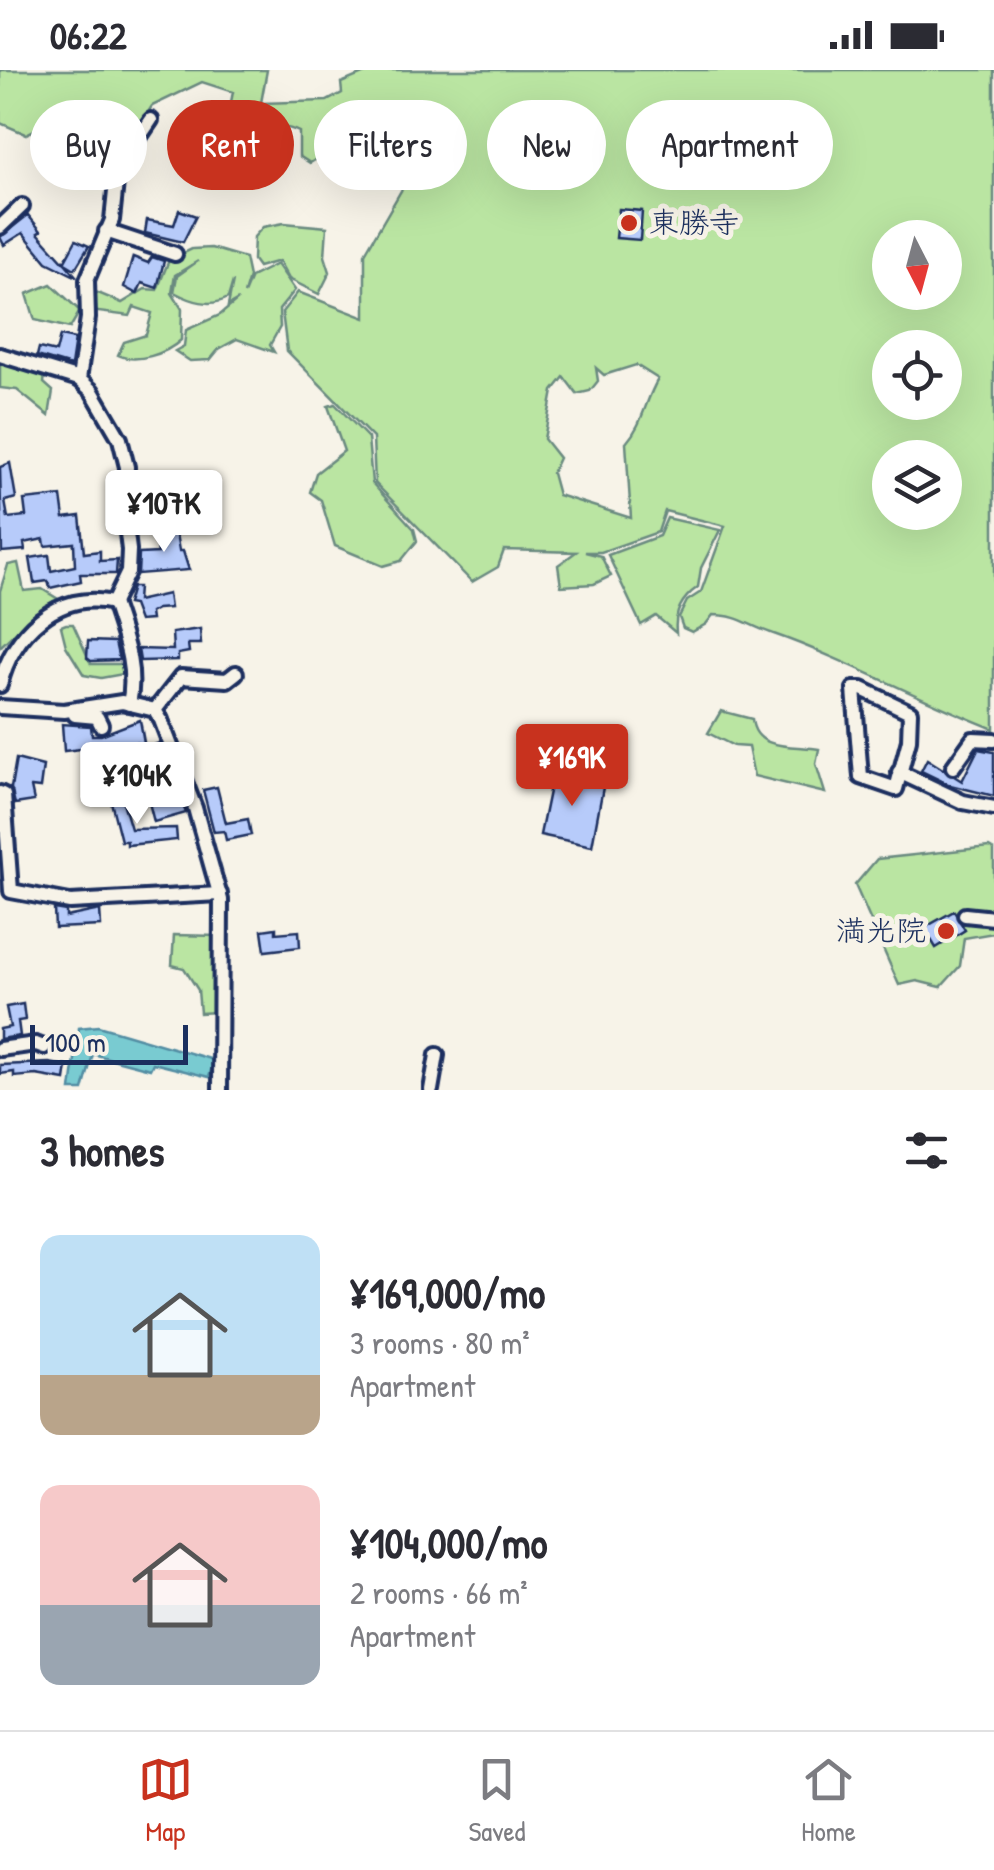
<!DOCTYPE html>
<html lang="en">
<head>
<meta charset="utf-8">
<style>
	:root { --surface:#fff; --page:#f7f7f7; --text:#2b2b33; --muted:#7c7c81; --line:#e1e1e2; --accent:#c8321e }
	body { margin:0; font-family:"Patrick Hand","Klee One",sans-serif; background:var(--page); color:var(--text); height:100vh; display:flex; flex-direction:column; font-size:38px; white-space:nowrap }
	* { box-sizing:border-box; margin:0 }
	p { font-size:32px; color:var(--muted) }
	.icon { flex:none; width:55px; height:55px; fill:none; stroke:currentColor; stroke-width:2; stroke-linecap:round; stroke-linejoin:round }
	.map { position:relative; height:1020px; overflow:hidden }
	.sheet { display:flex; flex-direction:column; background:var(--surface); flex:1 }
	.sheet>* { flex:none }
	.banner { position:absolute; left:30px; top:30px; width:935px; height:90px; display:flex; gap:20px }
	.needle { width:65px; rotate:174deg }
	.tools { position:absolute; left:872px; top:150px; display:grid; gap:20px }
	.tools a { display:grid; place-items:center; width:90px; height:90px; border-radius:50%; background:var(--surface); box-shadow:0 10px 40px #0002; font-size:50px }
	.scale { position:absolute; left:30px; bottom:25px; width:158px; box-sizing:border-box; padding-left:10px; border:5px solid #1b2f5e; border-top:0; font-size:28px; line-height:35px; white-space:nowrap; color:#1b2f5e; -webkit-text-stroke:8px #f7f3e8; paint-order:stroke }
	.price { position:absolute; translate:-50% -85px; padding:0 22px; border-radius:10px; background:#fff; color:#222; font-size:32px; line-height:65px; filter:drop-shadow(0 2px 5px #0008) }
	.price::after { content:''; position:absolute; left:50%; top:60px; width:30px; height:22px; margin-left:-15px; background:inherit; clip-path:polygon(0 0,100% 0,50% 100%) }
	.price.active { background:var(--accent); color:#fff }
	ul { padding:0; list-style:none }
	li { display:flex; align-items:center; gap:30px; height:250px; padding:0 40px }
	li span { display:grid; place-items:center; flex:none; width:280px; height:200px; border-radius:20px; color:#555 }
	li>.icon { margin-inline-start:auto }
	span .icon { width:120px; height:120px; fill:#fffc; stroke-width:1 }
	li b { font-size:42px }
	h2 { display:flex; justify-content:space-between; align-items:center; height:120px; padding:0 40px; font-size:42px }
	.tag { padding:0 35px; border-radius:45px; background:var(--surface); box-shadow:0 10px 40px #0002; font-size:35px; line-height:90px }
	.tag.active { background:var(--accent); color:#fff }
	.status { display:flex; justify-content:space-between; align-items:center; height:70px; padding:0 50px; background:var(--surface); direction:ltr }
	.status svg { height:28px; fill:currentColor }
	.menu { display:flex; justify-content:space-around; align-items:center; height:140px; border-top:2px solid var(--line); background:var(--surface); font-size:28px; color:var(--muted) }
	.menu a { display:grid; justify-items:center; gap:5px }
	.menu .active { color:var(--accent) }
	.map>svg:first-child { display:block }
	.green { fill:#bae5a2; stroke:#6a8a80; stroke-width:2.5; fill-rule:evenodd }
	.water { fill:#79cbd1; stroke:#538da3; stroke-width:2.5 }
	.building { fill:#b7cbfa; stroke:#1b2f5e; stroke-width:2.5 }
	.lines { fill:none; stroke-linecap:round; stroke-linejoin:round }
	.minor-casing { stroke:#1b2f5e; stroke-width:20 }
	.minor { stroke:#f7f3e8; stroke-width:12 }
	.poi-dot { fill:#c8321e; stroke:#f7f3e8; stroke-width:4 }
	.labels { text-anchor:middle; stroke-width:10; stroke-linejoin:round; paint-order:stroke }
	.poi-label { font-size:30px; fill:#1b2f5e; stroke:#f7f3e8; text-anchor:start }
</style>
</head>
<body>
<div class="status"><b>06:22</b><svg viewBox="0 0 49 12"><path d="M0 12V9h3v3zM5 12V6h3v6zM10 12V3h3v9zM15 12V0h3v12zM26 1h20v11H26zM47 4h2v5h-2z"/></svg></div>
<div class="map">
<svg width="994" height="1020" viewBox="0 0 994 1020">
	<rect width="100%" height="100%" fill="#f7f3e8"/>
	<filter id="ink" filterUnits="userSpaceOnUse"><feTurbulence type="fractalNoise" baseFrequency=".01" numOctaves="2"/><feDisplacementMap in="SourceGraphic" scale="20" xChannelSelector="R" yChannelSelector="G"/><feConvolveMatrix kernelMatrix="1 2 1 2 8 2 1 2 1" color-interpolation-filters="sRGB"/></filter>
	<g filter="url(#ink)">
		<g class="green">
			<path d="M0,0H267L261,33L327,31L342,23L341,13L372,0H994V659C919,630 848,590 771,563C747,555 739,545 713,545L706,554L692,562L683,558L679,547L687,531L701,522L725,456L665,441L658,462L601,482H585L601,486L611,506L594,514L561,516L558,495L576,482L504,480L498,497L472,512L375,413L373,368L287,281L282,242L298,222L365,248V183L410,105L407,94L384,73L378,82L373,80L371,72L331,80L310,93L299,86V62C284,54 269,57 254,65L244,92L221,82L233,22L202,12L152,36L113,96L48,53L26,64L0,53ZM890,168H945V222H890ZM890,278H945V332H890ZM636,295L658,309C645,331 643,354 626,373L631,448L558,425L552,403L559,388L544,369L553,321L564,307L577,324L590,321L598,311L596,298L604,305ZM890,388H945V442H890Z"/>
			<path d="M284,153L327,157L325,186L330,202L319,224L289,209L279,191L258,197L253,190L254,167L263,157Z"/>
			<path d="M211,178L245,188L249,207L244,224L251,207L277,194L295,220L279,240L280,257L270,275L274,282L237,269L219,279L210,290L190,291L175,281L184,276L186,260L220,245L238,230L228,236L233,211L228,228C210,238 191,231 174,222L177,206L198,191L175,205L172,223L182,239L181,270C166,284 136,294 118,285L124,272L146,265L152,243L134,237L130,246L90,241L91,220L122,233L145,219L157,220L169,190L192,179Z"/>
			<path d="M51,214L80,241L70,258L35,250L27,224Z"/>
			<path d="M0,292L45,305L44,313L53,321L49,346L17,320L0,318Z"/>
			<path d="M335,334L368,368L372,413L414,459L417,471L401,491L383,496L335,476L321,430L310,422L316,403L344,381L328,336Z"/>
			<path d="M667,448L720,460L701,498L698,517C681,529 674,543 676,563L656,546L641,555L608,485L659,466Z"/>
			<path d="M18,493L24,521L42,519L63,532L28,550L0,577V521L8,495Z"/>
			<path d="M66,554H73L91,594H121L123,604L101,608L84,605L66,576L61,556Z"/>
			<path d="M721,641L752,649C755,681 792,675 819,679L816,694L825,723L754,706L748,677L734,676L708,663Z"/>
			<path d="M989,777L994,780V863L964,868L960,896L941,917L917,911L899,915L855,815L877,789Z"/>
			<path d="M174,865L218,866V942L200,943L198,920L184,898L172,895Z"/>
		</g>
		<path class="water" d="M98,956L214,990L209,1007L153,993L150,999L93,984L83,1020H71L79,958Z"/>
		<g class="building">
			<path d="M619,139L642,141L640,170L616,168Z"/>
			<path d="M179,140L196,146L183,172L145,163L147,150L174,155Z"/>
			<path d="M28,145L41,161L38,163L64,192L76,170L89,176L75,199L65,193L77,207L47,192L23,163L4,175L0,167Z"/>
			<path d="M133,187L148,193L152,187L164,191L157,218L142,213L137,224L124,217Z"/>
			<path d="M60,266L75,269L71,296L37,286L39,278L56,282Z"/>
			<path d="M10,393L16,428L5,431L8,448L26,446L24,430L61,426L64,448L80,446L84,483L100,481V491L117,490L116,504H80L81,511L50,518L48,511L34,513L30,488L49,485L51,501L75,496L74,473L45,476L44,469L24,473L25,480L2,482L0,397Z"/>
			<path d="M175,458L179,481H183L189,500L138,504L139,484L158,483L155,462Z"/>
			<path d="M132,517H138L137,531L168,524L170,538L157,539L150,543L151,550L139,551L133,535L127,534Z"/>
			<path d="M200,559L201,574H188L189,582L178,584V590L140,591L138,579L173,580L172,563Z"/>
			<path d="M88,571L115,572L119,590L91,591L87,588Z"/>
			<path d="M140,650L145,678L159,673L186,743L154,752L145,717L125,723L120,707L146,700L136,672L97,680L96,677L64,681L62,654L91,656L92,665H101Z"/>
			<path d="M978,679L994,682V726L950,715L921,701L927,689L962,711Z"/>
			<path d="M16,689L43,696L40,718L31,717L34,731L15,734L11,718Z"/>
			<path d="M553,702L604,712L592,776L540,765Z"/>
			<path d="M217,717L226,753L248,749L251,765L226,770L224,761L214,762L203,720Z"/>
			<path d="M120,722L131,759L176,758L177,770L127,775V771H121L109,724Z"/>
			<path d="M54,839L66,841V847L100,840L101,856L55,858Z"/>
			<path d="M954,841L965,860L936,878L924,858Z"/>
			<path d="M276,858V863L299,861L300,877L265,881L262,860Z"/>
			<path d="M23,934L25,950L18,951L20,966L0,969V959L10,957L6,937Z"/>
			<path d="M49,993L67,996L65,1010L36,1005L14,1007V1002L0,1004V995Z"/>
		</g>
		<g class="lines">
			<g class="minor-casing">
				<g id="minor">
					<path d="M0,157L22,136"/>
					<path d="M106,161L175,184"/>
					<path d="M0,285L79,309L92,321L120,369L127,397L125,447L129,480L128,502L113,533C58,520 12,563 0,615"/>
					<path d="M79,309L88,248L87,210L112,150L116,112L124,90L151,50"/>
					<path d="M113,533C124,567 137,598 129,634"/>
					<path d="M854,619H862L910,642L909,670L896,719L861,707Z"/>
					<path d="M0,637L64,641L122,632L155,640L161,650L195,738L221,830L220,1020"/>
					<path d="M155,640L181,607L227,610L236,603"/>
					<path d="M75,645L97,647L101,655"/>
					<path d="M953,697L973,669L994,670"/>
					<path d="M899,702L963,732L994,738"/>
					<path d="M0,723L4,725L11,821L70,832L220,824"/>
					<path d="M965,845L994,848"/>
					<path d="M0,979L36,974L44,977"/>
					<path d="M431,1020L437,985"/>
				</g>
			</g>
			<use href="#minor" class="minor"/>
		</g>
	</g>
	<g class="poi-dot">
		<circle cx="629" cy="153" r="10"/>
		<circle cx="946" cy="861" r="10"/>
	</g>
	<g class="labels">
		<g class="poi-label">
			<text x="649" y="163">東勝寺</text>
			<text x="926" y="871" text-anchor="end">満光院</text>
		</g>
	</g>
</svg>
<div class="tools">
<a><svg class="needle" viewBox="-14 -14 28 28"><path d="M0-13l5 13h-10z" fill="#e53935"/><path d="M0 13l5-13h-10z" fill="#7c7c81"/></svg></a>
<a><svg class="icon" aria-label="locate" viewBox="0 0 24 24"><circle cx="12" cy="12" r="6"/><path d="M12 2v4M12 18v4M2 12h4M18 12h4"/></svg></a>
<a><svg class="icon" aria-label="layers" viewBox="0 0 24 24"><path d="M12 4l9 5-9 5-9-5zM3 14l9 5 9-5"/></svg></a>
</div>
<div class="scale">100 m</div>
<b class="price" style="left:164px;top:485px">¥107K</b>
<b class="price active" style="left:572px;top:739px">¥169K</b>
<b class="price" style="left:137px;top:757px">¥104K</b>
<div class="banner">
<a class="tag">Buy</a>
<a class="tag active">Rent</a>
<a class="tag">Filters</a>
<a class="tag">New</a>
<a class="tag">Apartment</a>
</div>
</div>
<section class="sheet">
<h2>3 homes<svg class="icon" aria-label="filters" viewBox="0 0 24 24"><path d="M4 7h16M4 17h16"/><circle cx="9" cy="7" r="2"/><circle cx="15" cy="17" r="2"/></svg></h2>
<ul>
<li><span style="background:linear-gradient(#bfe0f5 70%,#b9a48a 0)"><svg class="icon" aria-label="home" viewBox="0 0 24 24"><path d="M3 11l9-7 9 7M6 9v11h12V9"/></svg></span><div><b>¥169,000/mo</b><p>3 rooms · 80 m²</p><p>Apartment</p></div></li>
<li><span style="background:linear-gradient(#f6c9c9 60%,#9aa5b1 0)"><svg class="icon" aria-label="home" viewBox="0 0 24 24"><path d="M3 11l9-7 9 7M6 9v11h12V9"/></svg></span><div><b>¥104,000/mo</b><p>2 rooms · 66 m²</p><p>Apartment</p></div></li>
</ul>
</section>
<nav class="menu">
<a class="active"><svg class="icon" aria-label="map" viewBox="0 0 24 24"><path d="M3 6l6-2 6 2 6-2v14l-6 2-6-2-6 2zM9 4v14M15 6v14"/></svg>Map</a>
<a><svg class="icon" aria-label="saved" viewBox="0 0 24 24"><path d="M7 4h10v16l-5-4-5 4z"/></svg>Saved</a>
<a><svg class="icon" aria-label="home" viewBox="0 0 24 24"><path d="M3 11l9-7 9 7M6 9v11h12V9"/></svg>Home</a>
</nav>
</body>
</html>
